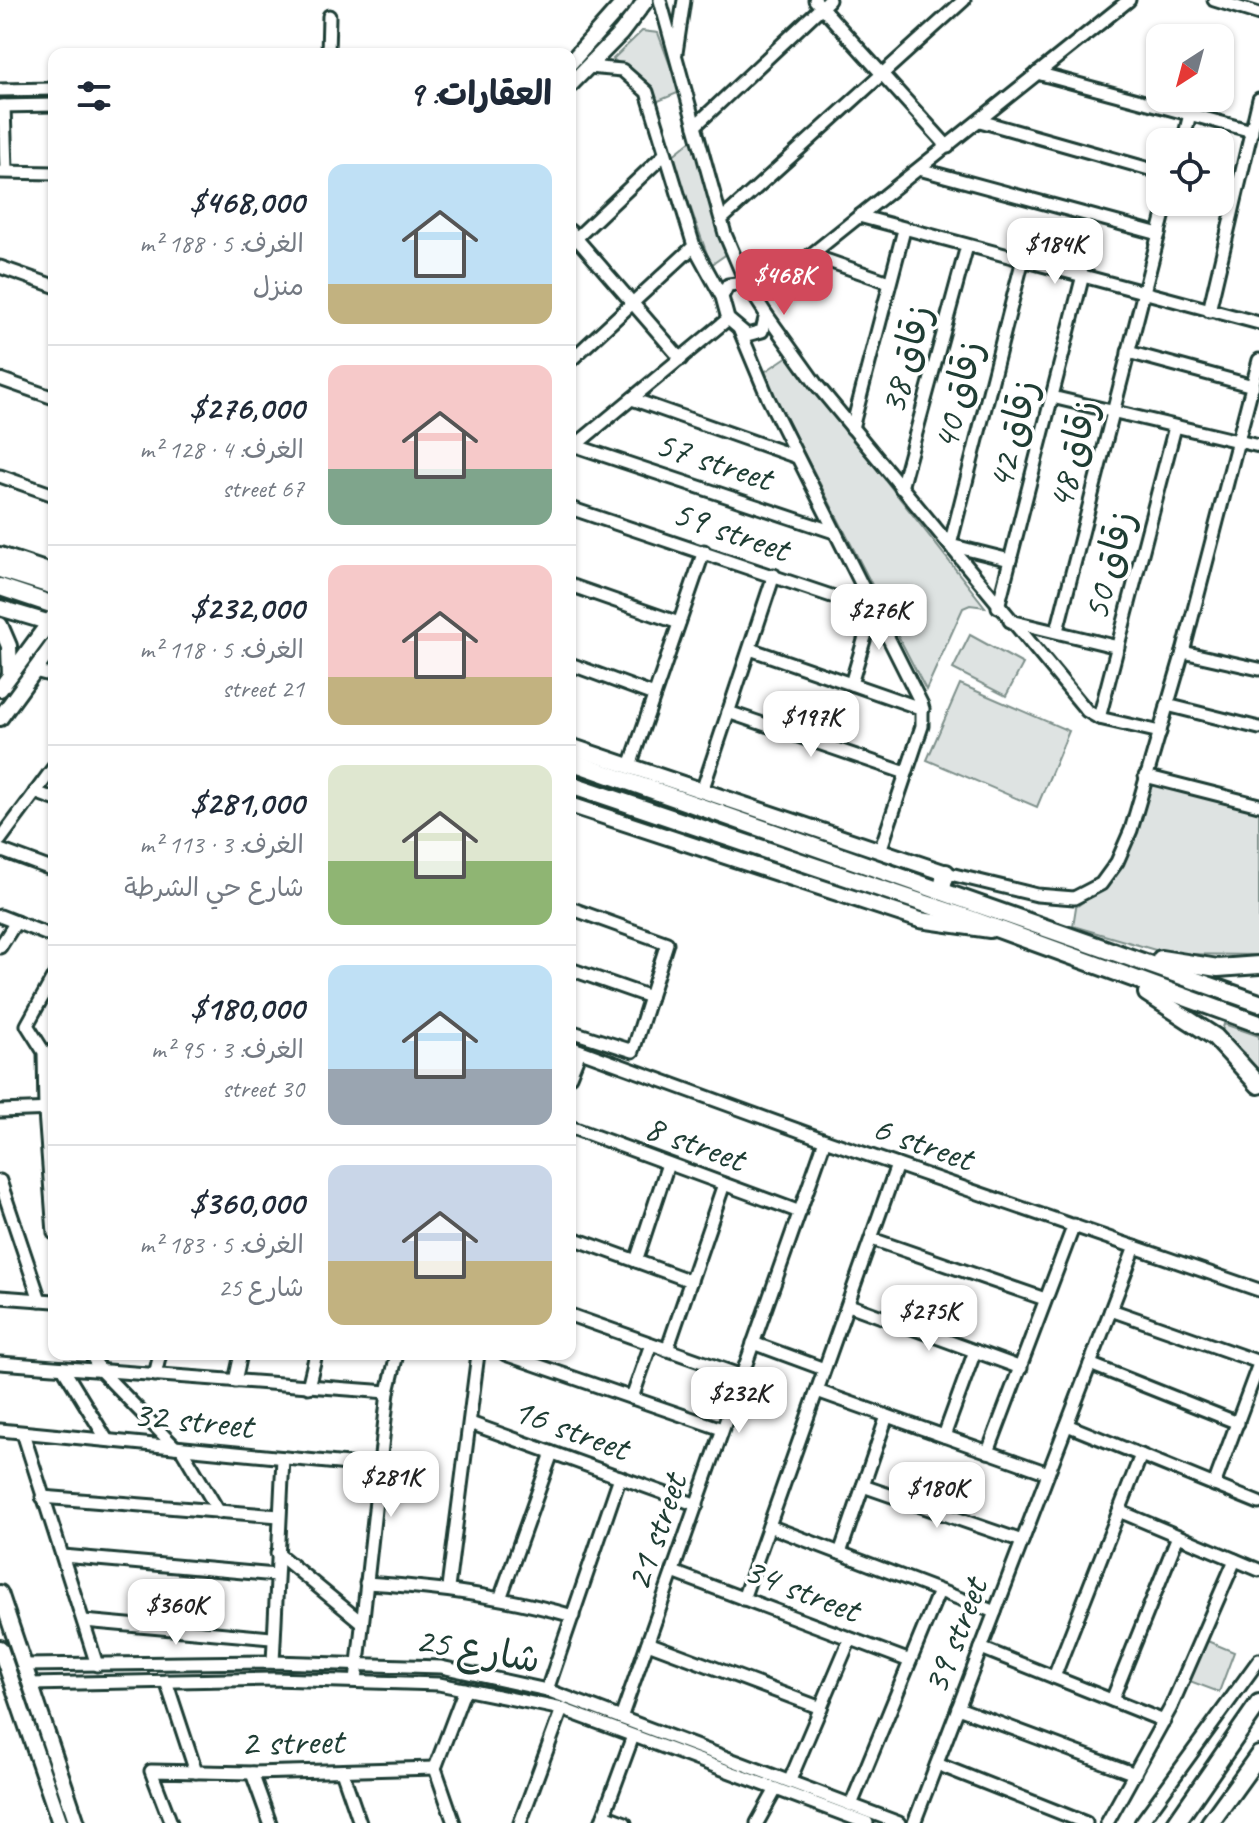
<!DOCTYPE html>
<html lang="ar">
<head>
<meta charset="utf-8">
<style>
	:root { --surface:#fff; --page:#f6f6f7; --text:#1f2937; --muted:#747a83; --line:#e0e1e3; --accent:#d1495b }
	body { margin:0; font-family:Caveat,"Playpen Sans Arabic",sans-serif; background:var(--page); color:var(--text); direction:rtl; height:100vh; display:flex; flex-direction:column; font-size:30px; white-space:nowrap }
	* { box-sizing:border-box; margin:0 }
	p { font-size:26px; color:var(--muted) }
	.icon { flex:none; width:44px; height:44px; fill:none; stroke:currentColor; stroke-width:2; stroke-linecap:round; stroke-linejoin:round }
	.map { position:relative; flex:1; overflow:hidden; direction:ltr }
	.drawer { position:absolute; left:48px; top:48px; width:528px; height:1312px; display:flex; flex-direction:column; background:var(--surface); border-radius:16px; box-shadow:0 2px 6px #0004; direction:rtl }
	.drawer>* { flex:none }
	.needle { width:52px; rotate:216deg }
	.buttons { position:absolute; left:1146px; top:24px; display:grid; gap:16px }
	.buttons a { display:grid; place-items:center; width:88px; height:88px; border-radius:16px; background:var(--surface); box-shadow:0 2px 6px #0004; font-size:40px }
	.price { position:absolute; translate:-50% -68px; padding:0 18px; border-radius:16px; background:#fff; color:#222; font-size:26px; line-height:52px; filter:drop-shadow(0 2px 4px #0008) }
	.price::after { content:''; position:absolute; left:50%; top:48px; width:24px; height:18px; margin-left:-12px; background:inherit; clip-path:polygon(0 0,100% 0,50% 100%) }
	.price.on { background:var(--accent); color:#fff }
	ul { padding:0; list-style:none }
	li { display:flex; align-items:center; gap:24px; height:200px; padding:0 24px }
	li+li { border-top:2px solid var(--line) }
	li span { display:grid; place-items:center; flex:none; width:224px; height:160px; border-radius:16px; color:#555 }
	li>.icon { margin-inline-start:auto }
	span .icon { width:96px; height:96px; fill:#fffc; stroke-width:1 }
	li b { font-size:34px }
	h2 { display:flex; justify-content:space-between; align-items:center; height:96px; padding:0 24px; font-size:34px }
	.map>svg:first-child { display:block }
	.green { fill:#dee3e2; stroke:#7e908b; stroke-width:2 }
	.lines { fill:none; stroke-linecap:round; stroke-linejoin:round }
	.minor-casing { stroke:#1f3d34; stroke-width:17 }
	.major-casing { stroke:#1f3d34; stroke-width:20 }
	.highway-casing { stroke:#1f3d34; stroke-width:22 }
	.minor { stroke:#fff; stroke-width:11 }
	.major { stroke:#fff; stroke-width:14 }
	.highway { stroke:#fff; stroke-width:16 }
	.labels { text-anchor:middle; stroke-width:7; stroke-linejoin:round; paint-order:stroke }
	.street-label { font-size:38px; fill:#1f3d34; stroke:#fff }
</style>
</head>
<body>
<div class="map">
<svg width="1259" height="1823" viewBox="0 0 1259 1823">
	<rect width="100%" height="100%" fill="#fff"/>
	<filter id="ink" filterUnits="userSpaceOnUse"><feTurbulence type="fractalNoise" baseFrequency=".0125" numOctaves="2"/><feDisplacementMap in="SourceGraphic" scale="16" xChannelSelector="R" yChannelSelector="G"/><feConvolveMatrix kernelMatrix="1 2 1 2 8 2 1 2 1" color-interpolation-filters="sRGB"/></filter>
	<g filter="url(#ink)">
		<g class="green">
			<path d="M642,31L658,33L680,92L656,102L650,87L613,59Z"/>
			<path d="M692,140L728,253L711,265L672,156Z"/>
			<path d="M788,356L985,607L970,605L963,608L926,690L763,373Z"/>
			<path d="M970,635L1023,664L1006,696L953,669Z"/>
			<path d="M960,684L1069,731L1037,807L927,760Z"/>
			<path d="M1152,781L1259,811V955L1169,954L1073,926L1076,907C1127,872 1134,837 1152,781Z"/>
			<path d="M1224,1024L1259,1036V1073L1245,1054L1221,1035Z"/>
			<path d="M1205,1640L1234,1652L1219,1692L1187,1680Z"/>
		</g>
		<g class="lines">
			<g class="minor-casing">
				<g id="minor">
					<path d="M660,0L725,234L746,283"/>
					<path d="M815,0L948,147"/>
					<path d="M1214,0L1259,14"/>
					<path d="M676,53L684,0"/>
					<path d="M328,54L329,16"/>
					<path d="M588,67L622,70L647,92L694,246L722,297L728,319L747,335L762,331L766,314L746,283L728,285L722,297"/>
					<path d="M1037,73L1252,131"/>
					<path d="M0,90L54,89"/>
					<path d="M0,106L54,105"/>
					<path d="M4,106L6,171"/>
					<path d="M980,121L1160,172"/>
					<path d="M695,126L829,0"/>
					<path d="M1183,142L1190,114"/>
					<path d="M919,169L1159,234"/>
					<path d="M1,172L54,173"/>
					<path d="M859,216L1259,323"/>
					<path d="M722,219L964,0"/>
					<path d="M570,231L681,359"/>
					<path d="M570,244L665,154"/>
					<path d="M811,255L889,282"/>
					<path d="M0,267L54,286"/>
					<path d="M757,298L1129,0"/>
					<path d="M1209,311L1259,99"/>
					<path d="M766,314L816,384L1087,711L1099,718L1160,732"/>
					<path d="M740,331L768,398L922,705V726L880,851"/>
					<path d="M1128,352L1253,386"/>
					<path d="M570,361L694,246"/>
					<path d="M0,379L54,398"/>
					<path d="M1052,397L1259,446"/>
					<path d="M632,399L797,457"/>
					<path d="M852,428L904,230"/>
					<path d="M576,446L834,532"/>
					<path d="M572,448L728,319"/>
					<path d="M0,476L54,495"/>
					<path d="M901,488L967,246"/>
					<path d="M570,508L873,610L851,684"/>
					<path d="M1010,560L950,545L1023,259"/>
					<path d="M570,585L679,623"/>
					<path d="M998,607L1083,275"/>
					<path d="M1010,621L1118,647"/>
					<path d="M1057,631L1167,202"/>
					<path d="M750,649L923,709"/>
					<path d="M1183,652L1259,669"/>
					<path d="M570,664L654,695"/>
					<path d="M34,671L54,676"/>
					<path d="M1167,705L1259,728"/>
					<path d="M728,712L906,773"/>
					<path d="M1099,718L1175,427"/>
					<path d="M630,766L704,551"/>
					<path d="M1145,776L1259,805"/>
					<path d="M702,791L774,575"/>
					<path d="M35,792L54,799"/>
					<path d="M0,840L54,767"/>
					<path d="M0,850L54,870"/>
					<path d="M946,873L1037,895L1074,898L1101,884L1117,862L1131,830L1183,652L1259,360"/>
					<path d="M570,908L667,943L633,1051L570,1031"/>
					<path d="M0,916L54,937"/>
					<path d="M0,947L16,922"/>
					<path d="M570,969L650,997"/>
					<path d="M54,976L27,1025L44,1052L45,1112L54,1233"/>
					<path d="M570,1047L825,1140L1259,1290"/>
					<path d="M570,1076L580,1051"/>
					<path d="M0,1111L54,1109"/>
					<path d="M570,1127L800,1212"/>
					<path d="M0,1181L40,1300"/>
					<path d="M570,1237L691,1281"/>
					<path d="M872,1239L1045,1299"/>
					<path d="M636,1261L668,1164"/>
					<path d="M0,1297L54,1301"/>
					<path d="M849,1305L1021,1368"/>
					<path d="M1111,1310L1259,1362"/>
					<path d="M570,1315L742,1376"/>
					<path d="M753,1343L824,1369"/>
					<path d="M667,1350L724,1184"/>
					<path d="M91,1354L100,1370L175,1447"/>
					<path d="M505,1354L722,1429"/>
					<path d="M0,1363L388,1392"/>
					<path d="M1090,1364L1238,1423"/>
					<path d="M63,1368L107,1440"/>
					<path d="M155,1375L160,1354"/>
					<path d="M235,1381L241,1354"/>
					<path d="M308,1387L316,1354"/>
					<path d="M817,1391L1048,1473"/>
					<path d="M632,1398L651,1344"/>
					<path d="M470,1423L697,1505"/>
					<path d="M1067,1425L1259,1503"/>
					<path d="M0,1430L379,1467"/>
					<path d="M23,1433L97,1665"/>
					<path d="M944,1436L975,1351"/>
					<path d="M181,1448L219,1512"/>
					<path d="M988,1452L1074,1225"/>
					<path d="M1214,1485L1259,1364"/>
					<path d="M863,1486L1022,1541"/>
					<path d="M42,1497L279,1516"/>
					<path d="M1119,1511L1259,1570"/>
					<path d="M769,1526L995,1612"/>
					<path d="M277,1553L361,1622"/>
					<path d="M840,1553L887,1416"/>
					<path d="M63,1556L276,1575"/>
					<path d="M673,1572L910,1661"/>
					<path d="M366,1583C438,1587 503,1596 573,1616"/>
					<path d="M448,1588L478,1354"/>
					<path d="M501,1596L552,1453"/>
					<path d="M743,1599L897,1165"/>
					<path d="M84,1621L271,1638"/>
					<path d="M648,1643L821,1708"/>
					<path d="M981,1648L1164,1721"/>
					<path d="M273,1662L283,1458"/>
					<path d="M24,1665L273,1662L441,1667L547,1690L899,1823"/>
					<path d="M1054,1677L1141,1455"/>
					<path d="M166,1681L196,1772"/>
					<path d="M356,1681L388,1392L397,1354"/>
					<path d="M30,1684L273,1679L439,1684L562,1709L867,1823"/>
					<path d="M547,1690L620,1477"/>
					<path d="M1112,1700L1178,1536"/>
					<path d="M958,1708L1135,1774"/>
					<path d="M621,1718L825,1140"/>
					<path d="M937,1764L1086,1823"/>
					<path d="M342,1771L360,1823"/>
					<path d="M252,1773L270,1823"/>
					<path d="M790,1780L850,1639"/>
					<path d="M851,1805L939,1591"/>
					<path d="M604,1815L625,1823"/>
					<path d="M171,1823L151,1771L252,1773L435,1768"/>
					<path d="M454,1823L435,1768L465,1689"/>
					<path d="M520,1823L562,1709"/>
					<path d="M601,1823L633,1736"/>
					<path d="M757,1823L776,1789"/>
					<path d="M914,1823L1135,1247"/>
					<path d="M1107,1823L1171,1707L1235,1560"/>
					<path d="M1141,1823L1259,1660"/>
				</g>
			</g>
			<g class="major-casing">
				<g id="major">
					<path d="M570,63L626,0"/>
					<path d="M570,85L621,33L646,0"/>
					<path d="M0,555L54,573"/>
					<path d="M0,608L54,624"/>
					<path d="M0,625L9,646L10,675"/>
					<path d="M0,689L54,616"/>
					<path d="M0,718L54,644"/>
					<path d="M570,746L946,873"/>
					<path d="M570,805L920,920L990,930"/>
					<path d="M0,1593L77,1823"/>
					<path d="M0,1648L60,1823"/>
				</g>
			</g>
			<g class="highway-casing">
				<g id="highway">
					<path d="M0,569L54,586"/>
					<path d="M0,587L54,605"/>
					<path d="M570,761L1259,1003"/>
					<path d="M570,784L968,918L1259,1024"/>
					<path d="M941,891L946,873"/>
					<path d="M1161,959L1218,968L1259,965"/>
					<path d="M1147,993L1215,1037L1259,1085"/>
					<path d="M1176,1823L1259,1703"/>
					<path d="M1210,1823L1259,1755"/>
				</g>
			</g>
			<use href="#minor" class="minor"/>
			<use href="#major" class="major"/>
			<use href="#highway" class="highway"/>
		</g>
	</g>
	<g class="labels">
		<g class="street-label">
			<text transform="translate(905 359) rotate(-75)" y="13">زقاق 38</text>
			<text transform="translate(957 395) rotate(-76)" y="13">زقاق 40</text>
			<text transform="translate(1012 434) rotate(-76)" y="13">زقاق 42</text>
			<text transform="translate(1072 454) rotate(-76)" y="13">زقاق 48</text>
			<text transform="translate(714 460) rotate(18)" y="13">57 street</text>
			<text transform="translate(731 530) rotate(19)" y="13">59 street</text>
			<text transform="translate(1108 565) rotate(-75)" y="13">زقاق 50</text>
			<text transform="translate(695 1142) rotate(20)" y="13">8 street</text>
			<text transform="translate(923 1142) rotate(19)" y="13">6 street</text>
			<text transform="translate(193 1419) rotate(6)" y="13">32 street</text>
			<text transform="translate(571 1428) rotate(20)" y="13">16 street</text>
			<text transform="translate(655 1532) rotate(-71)" y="13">21 street</text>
			<text transform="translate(802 1589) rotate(21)" y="13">34 street</text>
			<text transform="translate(954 1636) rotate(-69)" y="13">39 street</text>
			<text transform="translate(478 1649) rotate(10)" y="13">شارع 25</text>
			<text transform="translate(292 1741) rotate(-1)" y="13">2 street</text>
		</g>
	</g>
</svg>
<div class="buttons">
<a><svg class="needle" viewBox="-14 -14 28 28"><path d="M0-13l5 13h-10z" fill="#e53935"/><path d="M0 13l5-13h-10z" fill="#747a83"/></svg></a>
<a><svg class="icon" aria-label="locate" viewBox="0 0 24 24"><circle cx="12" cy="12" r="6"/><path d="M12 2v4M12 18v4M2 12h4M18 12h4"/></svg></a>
</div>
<b class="price" style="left:1055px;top:286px">$184K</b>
<b class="price on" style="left:784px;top:317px">$468K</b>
<b class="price" style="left:879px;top:652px">$276K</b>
<b class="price" style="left:811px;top:759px">$197K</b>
<b class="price" style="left:929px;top:1353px">$275K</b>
<b class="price" style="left:739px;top:1435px">$232K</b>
<b class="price" style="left:391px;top:1519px">$281K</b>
<b class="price" style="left:937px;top:1530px">$180K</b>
<b class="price" style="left:176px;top:1647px">$360K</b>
<section class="drawer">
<h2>العقارات: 9<svg class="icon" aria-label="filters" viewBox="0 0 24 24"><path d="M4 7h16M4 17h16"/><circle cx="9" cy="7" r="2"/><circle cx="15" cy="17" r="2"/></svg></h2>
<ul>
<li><span style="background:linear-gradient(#bfe0f5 75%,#c2b280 0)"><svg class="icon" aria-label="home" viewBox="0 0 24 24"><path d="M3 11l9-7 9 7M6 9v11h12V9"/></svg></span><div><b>$468,000</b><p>الغرف: 5 · 188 m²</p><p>منزل</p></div></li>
<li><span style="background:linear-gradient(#f6c9c9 65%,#7fa58c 0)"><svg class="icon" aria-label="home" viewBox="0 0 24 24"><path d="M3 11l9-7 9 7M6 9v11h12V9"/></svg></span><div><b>$276,000</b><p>الغرف: 4 · 128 m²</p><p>67 street</p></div></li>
<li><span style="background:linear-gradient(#f6c9c9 70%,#c2b280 0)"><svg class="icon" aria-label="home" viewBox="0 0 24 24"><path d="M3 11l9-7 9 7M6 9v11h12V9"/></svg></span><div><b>$232,000</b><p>الغرف: 5 · 118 m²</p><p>21 street</p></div></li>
<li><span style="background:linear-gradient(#dfe7d0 60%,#8fb573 0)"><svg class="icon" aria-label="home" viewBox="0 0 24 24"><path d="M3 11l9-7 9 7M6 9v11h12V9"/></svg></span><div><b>$281,000</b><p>الغرف: 3 · 113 m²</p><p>شارع حي الشرطة</p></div></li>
<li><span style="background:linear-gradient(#bfe0f5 65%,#9aa5b1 0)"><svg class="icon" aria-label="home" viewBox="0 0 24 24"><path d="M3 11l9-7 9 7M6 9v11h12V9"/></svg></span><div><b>$180,000</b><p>الغرف: 3 · 95 m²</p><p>30 street</p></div></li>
<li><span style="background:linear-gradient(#c9d6e8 60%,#c2b280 0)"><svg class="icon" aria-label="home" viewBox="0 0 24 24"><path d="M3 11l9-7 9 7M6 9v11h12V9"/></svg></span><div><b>$360,000</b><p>الغرف: 5 · 183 m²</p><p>شارع 25</p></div></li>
</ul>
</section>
</div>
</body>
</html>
